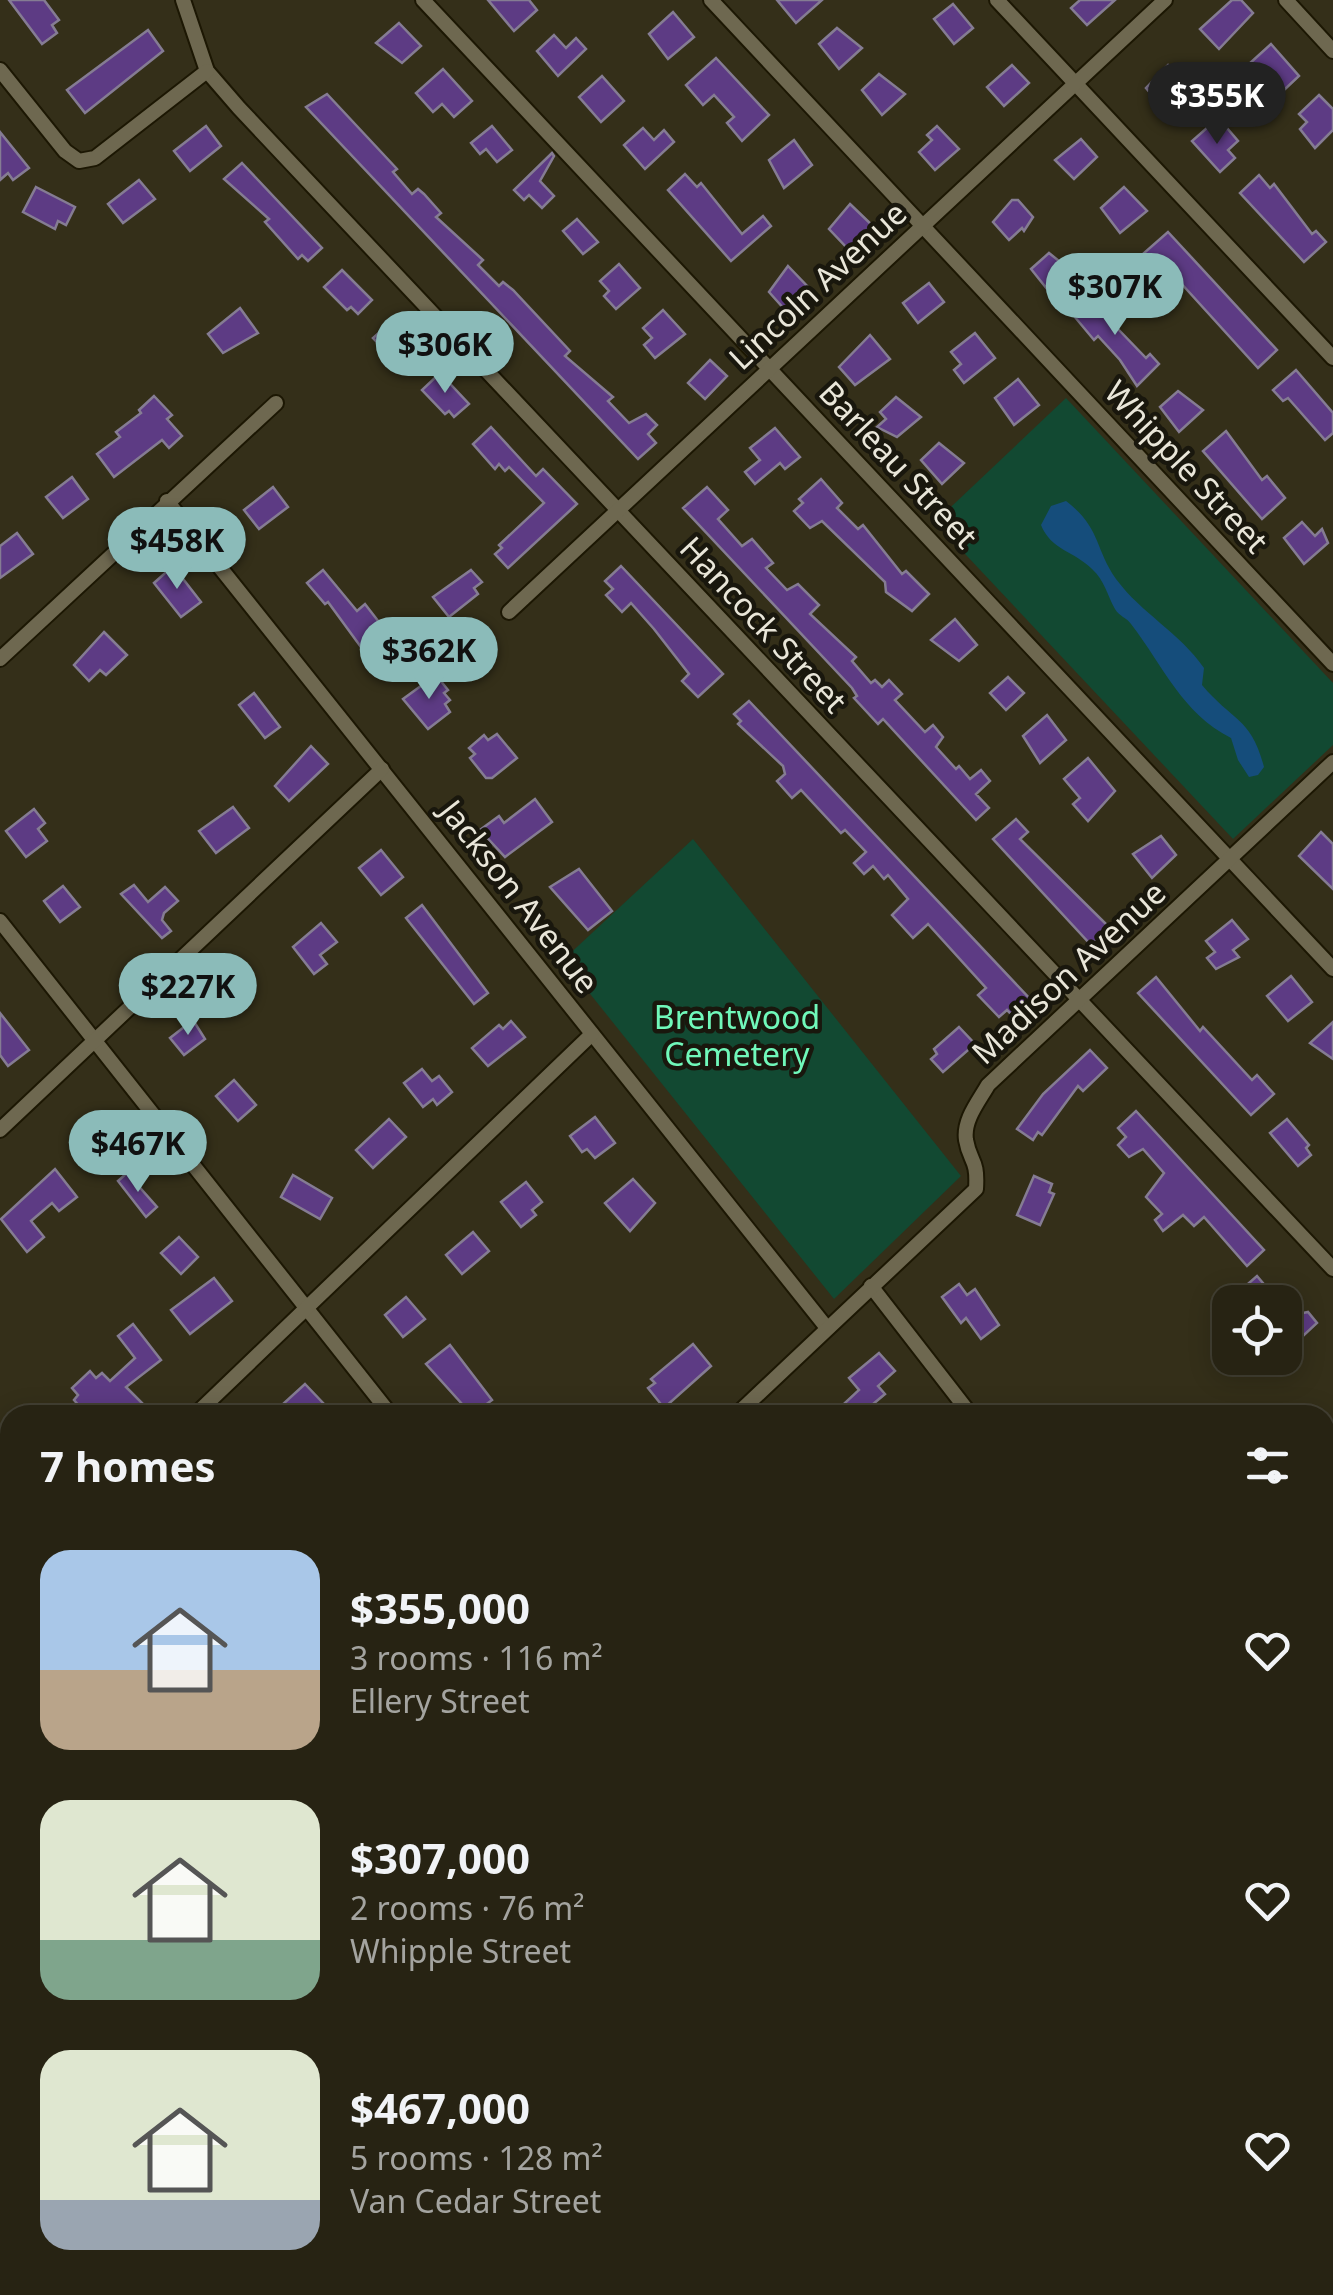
<!DOCTYPE html>
<html lang="en">
<head>
<meta charset="utf-8">
<style>
	:root { --surface:#272313; --page:#2f2b1c; --text:#f1f3f6; --muted:#a4a4a0; --line:#434033; --accent:#8bbbb9 }
	body { margin:0; font-family:"Noto Sans",sans-serif; background:var(--page); color:var(--text); height:100vh; display:flex; flex-direction:column; font-size:38px; white-space:nowrap }
	* { box-sizing:border-box; margin:0 }
	p { font-size:32px; color:var(--muted) }
	.icon { flex:none; width:55px; height:55px; fill:none; stroke:currentColor; stroke-width:2; stroke-linecap:round; stroke-linejoin:round }
	.map { position:relative; flex:1; overflow:hidden }
	.details { position:absolute; left:0px; top:1405px; width:1335px; height:890px; display:flex; flex-direction:column; background:var(--surface); border-radius:30px 30px 0 0; box-shadow:0 5px 25px #0003,0 0 0 2px var(--line) }
	.details>* { flex:none }
	.controls { position:absolute; left:1212px; top:1285px; display:grid; gap:20px }
	.controls a { display:grid; place-items:center; width:90px; height:90px; border-radius:20px; background:var(--surface); box-shadow:0 5px 25px #0003,0 0 0 2px var(--line); font-size:50px }
	.price { position:absolute; translate:-50% -85px; padding:0 22px; border-radius:35px; background:var(--accent); color:#111; font-size:32px; line-height:65px; filter:drop-shadow(0 2px 5px #0008) }
	.price::after { content:''; position:absolute; left:50%; top:60px; width:30px; height:22px; margin-left:-15px; background:inherit; clip-path:polygon(0 0,100% 0,50% 100%) }
	.price.on { background:#222; color:#fff }
	ul { padding:0; list-style:none }
	li { display:flex; align-items:center; gap:30px; height:250px; padding:0 40px }
	li span { display:grid; place-items:center; flex:none; width:280px; height:200px; border-radius:30px; color:#555 }
	li>.icon { margin-inline-start:auto }
	span .icon { width:120px; height:120px; fill:#fffc; stroke-width:1 }
	li b { font-size:42px }
	h2 { display:flex; justify-content:space-between; align-items:center; height:120px; padding:0 40px; font-size:42px }
	.map>svg:first-child { display:block }
	.green { fill:#124932 }
	.water { fill:#154d7b }
	.building { fill:#5d3b84; stroke:#857c93; stroke-width:2.5 }
	.lines { fill:none; stroke-linecap:round; stroke-linejoin:round }
	.street-casing { stroke:#1c1703; stroke-width:18 }
	.street { stroke:#6e6850; stroke-width:14 }
	.labels { text-anchor:middle; stroke-width:9; stroke-linejoin:round; paint-order:stroke }
	.street-label { font-size:32px; fill:#e9e6d9; stroke:#19170d }
	.park-label { font-size:32px; fill:#70f8ba; stroke:#19170d }
</style>
</head>
<body>
<div class="map">
<svg width="1333" height="2295" viewBox="0 0 1333 2295">
	<rect width="100%" height="100%" fill="#342f19"/>
	<g class="green">
		<path d="M1066,398L1333,683V745L1233,839L935,522Z"/>
		<path d="M693,839L961,1176L834,1299L563,960Z"/>
	</g>
	<path class="water" d="M1066,501C1101,528 1094,547 1116,579C1142,614 1179,632 1204,668L1202,685C1232,721 1251,717 1264,767L1258,775L1249,777L1238,760L1231,738C1182,713 1164,667 1131,624C1127,618 1119,616 1115,609C1107,595 1105,581 1092,569C1074,551 1051,550 1041,525L1051,506Z"/>
	<g class="building">
		<path d="M9,0H44L59,20L52,25L57,33L42,44Z"/>
		<path d="M488,0H529L537,10L514,31Z"/>
		<path d="M777,0H822L796,23Z"/>
		<path d="M1080,0H1115L1087,25L1071,8Z"/>
		<path d="M1232,0H1241L1253,13L1219,49L1200,29Z"/>
		<path d="M953,4L973,28L954,44L934,19Z"/>
		<path d="M673,12L694,37L668,59L649,34Z"/>
		<path d="M399,23L421,46L402,63L376,43Z"/>
		<path d="M837,28L862,48L839,69L819,44Z"/>
		<path d="M148,30L163,51L85,113L67,90Z"/>
		<path d="M554,35L566,48L576,38L586,49L558,76L537,51Z"/>
		<path d="M1271,44L1299,76L1284,90L1279,86L1268,91L1248,65Z"/>
		<path d="M716,58L769,115L742,141L727,123L734,117L714,95L703,105L686,85Z"/>
		<path d="M1012,65L1029,83L1004,106L987,87Z"/>
		<path d="M1168,65L1186,86L1162,107L1146,88Z"/>
		<path d="M443,69L472,101L454,117L442,104L433,112L416,93Z"/>
		<path d="M879,74L905,94L882,115L862,90Z"/>
		<path d="M602,76L624,101L601,122L579,97Z"/>
		<path d="M327,94L397,169L393,172L412,194L418,189L424,194L441,213L436,217L483,260L478,265L499,286L503,282L513,290L570,351L565,356L613,397L608,401L629,423L646,414L657,425L648,434L656,443L638,459L306,107Z"/>
		<path d="M1319,95L1333,109V130L1315,148L1300,129L1307,122L1299,114Z"/>
		<path d="M206,126L221,146L190,171L174,151Z"/>
		<path d="M492,126L512,150L497,162L486,149L480,154L471,143Z"/>
		<path d="M937,126L959,149L935,170L919,152L932,140L927,135Z"/>
		<path d="M1208,127L1217,137L1227,128L1238,141L1228,150L1235,158L1220,172L1192,141Z"/>
		<path d="M643,128L654,140L664,130L674,142L645,169L624,145Z"/>
		<path d="M0,132L29,168L13,180L8,173L0,180Z"/>
		<path d="M1081,139L1097,157L1074,179L1055,160Z"/>
		<path d="M794,140L812,165L784,188L769,160Z"/>
		<path d="M552,153L554,156L540,181L554,196L542,208L529,195L524,200L514,190Z"/>
		<path d="M242,163L322,248L308,261L302,255L298,259L265,222L269,219L224,179Z"/>
		<path d="M685,174L697,187L701,183L742,234L763,216L771,226L731,261L668,190Z"/>
		<path d="M1259,175L1270,188L1274,184L1312,234L1316,231L1326,242L1304,262L1240,193Z"/>
		<path d="M139,180L155,199L123,223L108,204Z"/>
		<path d="M36,187L75,207L66,225L58,221L55,229L23,212Z"/>
		<path d="M1124,187L1147,211L1120,233L1101,208Z"/>
		<path d="M1012,200H1018L1033,217L1024,231L1022,228L1009,240L993,222Z"/>
		<path d="M850,204L874,227L849,250L829,229Z"/>
		<path d="M577,219L598,242L583,254L563,231Z"/>
		<path d="M1168,232L1277,350L1258,368L1159,259L1154,264L1144,253Z"/>
		<path d="M1049,253L1074,273L1051,294L1031,269Z"/>
		<path d="M619,264L640,288L616,309L604,296L609,291L600,281Z"/>
		<path d="M788,266L810,289L786,311L769,292Z"/>
		<path d="M342,270L372,300L358,314L351,307L347,310L324,287Z"/>
		<path d="M929,283L944,302L918,323L903,303Z"/>
		<path d="M1101,292L1112,304L1107,309L1117,319L1113,322L1119,330L1146,358L1150,354L1159,364L1137,386L1120,360L1098,336L1094,340L1074,316Z"/>
		<path d="M240,308L258,333L223,353L208,334Z"/>
		<path d="M663,310L685,334L655,358L644,345L652,338L643,328Z"/>
		<path d="M391,322L419,352L406,364L400,358L396,362L373,338Z"/>
		<path d="M975,333L995,358L964,383L954,370L961,364L951,352Z"/>
		<path d="M870,335L890,359L855,385L839,367Z"/>
		<path d="M710,360L727,376L705,399L688,383Z"/>
		<path d="M1296,370L1333,413V433L1325,440L1288,398L1283,401L1273,390Z"/>
		<path d="M440,373L469,404L454,417L449,411L445,414L422,390Z"/>
		<path d="M1018,379L1039,405L1014,425L995,398Z"/>
		<path d="M1178,391L1203,410L1179,432L1160,407Z"/>
		<path d="M154,396L172,415L167,419L182,436L169,448L162,440L114,477L97,454L120,437L116,432L141,413L139,410Z"/>
		<path d="M896,397L921,417L897,437L877,427L886,419L880,412Z"/>
		<path d="M491,427L536,476L543,469L577,504L508,568L495,554L502,548L499,545L544,503L509,467L505,471L499,464L495,469L473,444Z"/>
		<path d="M775,428L800,457L785,469L780,463L755,484L745,472L760,460L750,448Z"/>
		<path d="M1226,431L1262,480L1267,476L1285,498L1262,519L1203,451Z"/>
		<path d="M939,443L964,463L942,484L921,460Z"/>
		<path d="M72,477L88,499L63,518L46,497Z"/>
		<path d="M821,479L842,503L837,508L858,529L863,525L902,574L906,571L929,594L912,611L886,592L885,582L822,521L810,528L794,511L803,503L799,499Z"/>
		<path d="M273,487L288,507L259,529L244,510Z"/>
		<path d="M707,487L728,510L718,519L742,546L752,539L773,563L766,568L787,590L798,584L819,605L810,614L856,657L852,661L871,683L875,680L882,687L889,680L902,694L895,700L925,732L933,725L943,737L936,747L956,769L959,766L970,779L981,770L990,781L976,794L989,808L976,820L883,719L878,724L854,698L857,696L852,688L683,508Z"/>
		<path d="M1302,522L1315,536L1322,529L1328,543L1304,564L1284,538Z"/>
		<path d="M17,533L33,554L0,578V546Z"/>
		<path d="M173,566L201,602L181,617L154,583Z"/>
		<path d="M621,566L723,674L698,697L682,681L689,674L654,629L631,603L622,612L606,595L613,589L605,581Z"/>
		<path d="M323,570L357,611L365,604L389,635L366,654L328,602L325,604L307,583Z"/>
		<path d="M471,570L482,582L474,588L478,594L449,617L433,597Z"/>
		<path d="M955,619L977,645L959,661L931,640Z"/>
		<path d="M104,632L127,655L106,675L100,670L89,681L74,665Z"/>
		<path d="M436,675L448,690L444,693L450,700L445,704L450,712L428,729L403,699Z"/>
		<path d="M1008,677L1024,693L1006,710L990,693Z"/>
		<path d="M254,693L280,727L265,738L239,705Z"/>
		<path d="M749,701L1032,1001L1015,1018L1007,1010L999,1017L978,995L986,988L928,924L913,938L892,915L908,899L888,875L884,879L873,866L864,874L854,863L866,852L845,830L841,833L801,790L792,798L777,781L785,774L783,766L738,724L741,721L734,714Z"/>
		<path d="M1047,715L1066,740L1040,763L1023,736Z"/>
		<path d="M497,734L517,758L492,778H486L470,758L475,754L469,748L484,735L488,740Z"/>
		<path d="M311,746L328,764L289,801L275,786Z"/>
		<path d="M1088,758L1115,791L1088,821L1073,804L1080,798L1064,779Z"/>
		<path d="M535,799L552,822L505,857L480,830L499,816L504,823Z"/>
		<path d="M233,807L249,828L216,853L199,831Z"/>
		<path d="M34,809L45,823L38,829L47,841L26,857L6,831Z"/>
		<path d="M1016,819L1028,832L1020,839L1110,928L1091,945L993,839Z"/>
		<path d="M1321,832L1333,844V889L1299,856Z"/>
		<path d="M1161,836L1176,855L1152,878L1133,854Z"/>
		<path d="M381,850L403,877L381,895L359,868Z"/>
		<path d="M579,869L612,911L588,930L550,887Z"/>
		<path d="M134,885L148,902L165,887L178,901L164,913L162,920L171,931L162,938L121,894Z"/>
		<path d="M63,886L80,907L60,922L44,901Z"/>
		<path d="M422,905L488,993L474,1004L406,918Z"/>
		<path d="M1232,920L1248,939L1233,950L1239,957L1216,969L1207,958L1215,952L1206,941Z"/>
		<path d="M321,923L337,942L320,955L327,964L314,974L293,947Z"/>
		<path d="M1291,976L1312,1002L1288,1021L1267,996Z"/>
		<path d="M1156,977L1200,1031L1203,1027L1252,1080L1257,1075L1274,1094L1251,1115L1138,993Z"/>
		<path d="M0,1013L29,1050L8,1066L0,1055Z"/>
		<path d="M193,1020L205,1039L184,1055L170,1038Z"/>
		<path d="M511,1021L525,1037L488,1066L472,1048L499,1025L503,1029Z"/>
		<path d="M1333,1022V1059L1310,1043Z"/>
		<path d="M959,1027L975,1044L943,1072L931,1059L937,1054L934,1049Z"/>
		<path d="M1090,1050L1107,1068L1083,1091L1078,1086L1042,1135L1038,1132L1033,1140L1017,1129L1043,1094Z"/>
		<path d="M422,1069L432,1081L439,1076L452,1092L437,1105L433,1099L423,1107L404,1083Z"/>
		<path d="M234,1080L256,1105L238,1121L216,1096Z"/>
		<path d="M1136,1111L1264,1250L1247,1266L1204,1217L1194,1226L1183,1215L1163,1231L1155,1220L1162,1214L1146,1197L1164,1173L1143,1149L1129,1157L1118,1145L1126,1137L1118,1128Z"/>
		<path d="M595,1117L615,1143L595,1158L587,1149L582,1152L570,1136Z"/>
		<path d="M389,1119L406,1137L373,1168L356,1150Z"/>
		<path d="M1287,1119L1309,1145L1306,1148L1311,1155L1298,1166L1270,1133Z"/>
		<path d="M102,1124L123,1150L105,1164L85,1138Z"/>
		<path d="M55,1169L77,1197L59,1211L52,1203L31,1221L44,1237L27,1252L1,1219Z"/>
		<path d="M127,1173L157,1207L146,1217L118,1181Z"/>
		<path d="M293,1175L332,1198L320,1219L281,1197Z"/>
		<path d="M1034,1176L1052,1184L1049,1192L1054,1194L1040,1225L1017,1215Z"/>
		<path d="M633,1179L655,1203L630,1231L605,1203Z"/>
		<path d="M526,1182L542,1202L532,1210L536,1215L521,1227L501,1202Z"/>
		<path d="M473,1232L489,1251L462,1274L446,1255Z"/>
		<path d="M179,1237L198,1257L181,1274L161,1253Z"/>
		<path d="M1257,1276L1273,1295L1265,1302H1254L1242,1289Z"/>
		<path d="M214,1278L232,1301L190,1334L171,1310Z"/>
		<path d="M959,1284L967,1295L975,1289L999,1325L981,1339L966,1318L961,1323L942,1297Z"/>
		<path d="M406,1297L425,1319L403,1337L385,1315Z"/>
		<path d="M1285,1306L1294,1315L1308,1312L1317,1323L1304,1335L1299,1330L1285,1342Z"/>
		<path d="M133,1324L161,1360L126,1387L154,1415H87L74,1400L78,1395L72,1388L90,1371L96,1378L102,1373L110,1381L135,1358L118,1336Z"/>
		<path d="M693,1344L711,1366L664,1408L648,1388L655,1383L651,1379Z"/>
		<path d="M450,1345L492,1400L472,1415L426,1364Z"/>
		<path d="M879,1353L895,1371L878,1386L885,1394L860,1415H832L859,1390L849,1378Z"/>
		<path d="M305,1384L323,1403L310,1415H271Z"/>
	</g>
	<g class="lines">
		<g class="street-casing">
			<g id="street">
				<path d="M183,0L207,71L239,108L1333,1269"/>
				<path d="M423,0L1333,969"/>
				<path d="M711,0L1333,664"/>
				<path d="M997,0L1333,358"/>
				<path d="M1286,0L1333,51"/>
				<path d="M0,70L65,151L79,161L95,158L207,71"/>
				<path d="M167,501L827,1328"/>
				<path d="M509,612L1165,0"/>
				<path d="M0,659L276,403"/>
				<path d="M0,921L391,1415"/>
				<path d="M0,1130L382,769"/>
				<path d="M871,1286L971,1415"/>
				<path d="M195,1415L592,1034"/>
				<path d="M736,1415L976,1189C978,1158 970,1163 966,1140C963,1120 979,1101 988,1085L1333,762"/>
				<path d="M0,1557L10,1569"/>
				<path d="M0,1603L10,1593"/>
				<path d="M1325,1686L1333,1679"/>
				<path d="M1325,1867L1333,1877"/>
				<path d="M0,2116L10,2107"/>
				<path d="M0,2194L10,2206"/>
				<path d="M73,2285L81,2295"/>
				<path d="M525,2285L532,2295"/>
				<path d="M1087,2285L1095,2295"/>
				<path d="M353,2295L363,2285"/>
				<path d="M745,2295L753,2285"/>
			</g>
		</g>
		<use href="#street" class="street"/>
	</g>
	<g class="labels">
		<g class="street-label">
			<text transform="translate(818 286) rotate(-43)" y="11">Lincoln Avenue</text>
			<text transform="translate(898 465) rotate(47)" y="11">Barleau Street</text>
			<text transform="translate(1186 467) rotate(47)" y="11">Whipple Street</text>
			<text transform="translate(763 625) rotate(47)" y="11">Hancock Street</text>
			<text transform="translate(519 897) rotate(52)" y="11">Jackson Avenue</text>
			<text transform="translate(1069 973) rotate(-43)" y="11">Madison Avenue</text>
		</g>
		<g class="park-label">
			<text x="737" y="1029">Brentwood<tspan x="737" dy="37">Cemetery</tspan></text>
		</g>
	</g>
</svg>
<div class="controls">
<a><svg class="icon" aria-label="locate" viewBox="0 0 24 24"><circle cx="12" cy="12" r="6"/><path d="M12 2v4M12 18v4M2 12h4M18 12h4"/></svg></a>
</div>
<b class="price on" style="left:1217px;top:147px">$355K</b>
<b class="price" style="left:1115px;top:338px">$307K</b>
<b class="price" style="left:445px;top:396px">$306K</b>
<b class="price" style="left:177px;top:592px">$458K</b>
<b class="price" style="left:429px;top:702px">$362K</b>
<b class="price" style="left:188px;top:1038px">$227K</b>
<b class="price" style="left:138px;top:1195px">$467K</b>
<section class="details">
<h2>7 homes<svg class="icon" aria-label="filters" viewBox="0 0 24 24"><path d="M4 7h16M4 17h16"/><circle cx="9" cy="7" r="2"/><circle cx="15" cy="17" r="2"/></svg></h2>
<ul>
<li><span style="background:linear-gradient(#a9c7e8 60%,#b9a48a 0)"><svg class="icon" aria-label="home" viewBox="0 0 24 24"><path d="M3 11l9-7 9 7M6 9v11h12V9"/></svg></span><div><b>$355,000</b><p>3 rooms · 116 m²</p><p>Ellery Street</p></div><svg class="icon" aria-label="heart" viewBox="0 0 24 24"><path d="M12 20l-8-8c-3-5 5-10 8-4 3-6 11-1 8 4z"/></svg></li>
<li><span style="background:linear-gradient(#dfe7d0 70%,#7fa58c 0)"><svg class="icon" aria-label="home" viewBox="0 0 24 24"><path d="M3 11l9-7 9 7M6 9v11h12V9"/></svg></span><div><b>$307,000</b><p>2 rooms · 76 m²</p><p>Whipple Street</p></div><svg class="icon" aria-label="heart" viewBox="0 0 24 24"><path d="M12 20l-8-8c-3-5 5-10 8-4 3-6 11-1 8 4z"/></svg></li>
<li><span style="background:linear-gradient(#dfe7d0 75%,#9aa5b1 0)"><svg class="icon" aria-label="home" viewBox="0 0 24 24"><path d="M3 11l9-7 9 7M6 9v11h12V9"/></svg></span><div><b>$467,000</b><p>5 rooms · 128 m²</p><p>Van Cedar Street</p></div><svg class="icon" aria-label="heart" viewBox="0 0 24 24"><path d="M12 20l-8-8c-3-5 5-10 8-4 3-6 11-1 8 4z"/></svg></li>
</ul>
</section>
</div>
</body>
</html>
